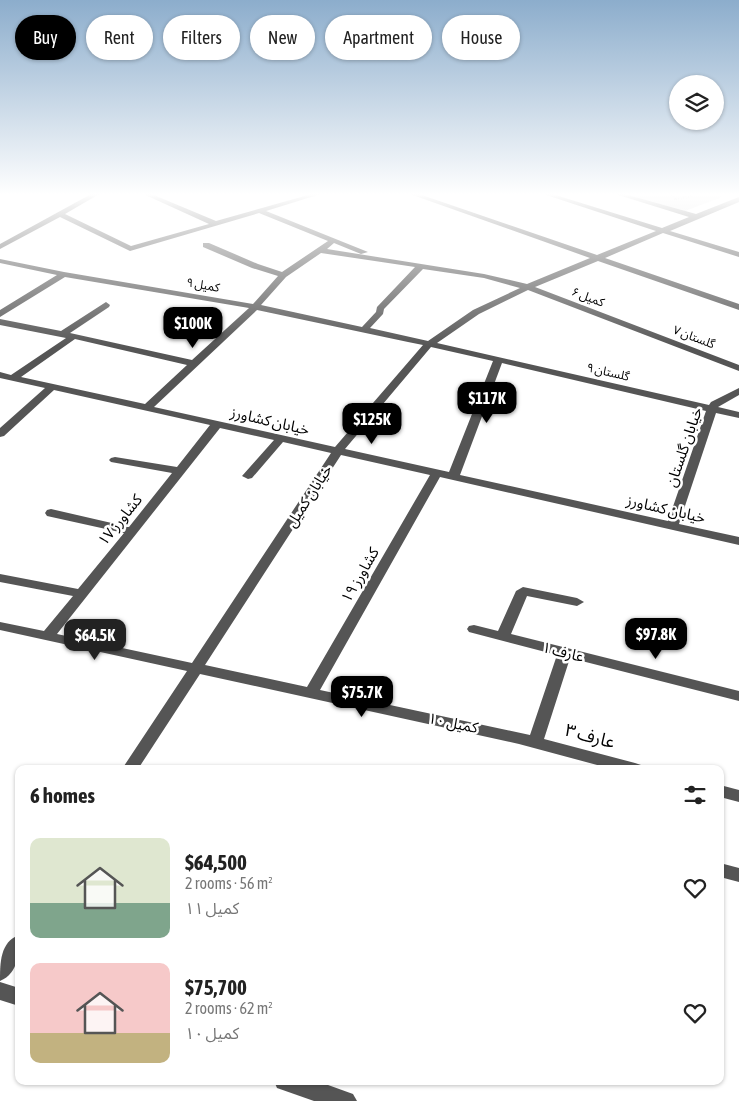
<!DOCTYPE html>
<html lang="en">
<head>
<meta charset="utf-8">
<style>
	:root { --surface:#fff; --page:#f2f2f2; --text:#222; --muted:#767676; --accent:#000 }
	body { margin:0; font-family:"Asap Condensed","Noto Sans Arabic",sans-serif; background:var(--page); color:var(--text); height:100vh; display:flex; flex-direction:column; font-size:19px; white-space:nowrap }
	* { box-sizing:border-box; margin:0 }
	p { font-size:16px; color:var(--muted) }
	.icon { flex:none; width:28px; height:28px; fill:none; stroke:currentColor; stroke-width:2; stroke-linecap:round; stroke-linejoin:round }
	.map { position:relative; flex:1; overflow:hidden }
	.side { position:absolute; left:15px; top:765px; width:709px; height:320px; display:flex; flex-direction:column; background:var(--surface); border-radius:10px; box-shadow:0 1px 4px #0004 }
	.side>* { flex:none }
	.hud { position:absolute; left:15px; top:15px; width:710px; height:45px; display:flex; gap:10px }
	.buttons { position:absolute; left:669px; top:75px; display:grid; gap:10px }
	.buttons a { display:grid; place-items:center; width:55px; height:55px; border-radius:50%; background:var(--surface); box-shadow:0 1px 4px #0004; font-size:25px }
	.price { position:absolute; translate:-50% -42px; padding:0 11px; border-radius:10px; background:var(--accent); color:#fff; font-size:16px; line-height:32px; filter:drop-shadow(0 1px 2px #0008) }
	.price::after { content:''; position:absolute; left:50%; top:30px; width:15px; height:11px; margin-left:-8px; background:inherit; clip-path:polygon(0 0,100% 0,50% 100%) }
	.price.selected { background:#222; color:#fff }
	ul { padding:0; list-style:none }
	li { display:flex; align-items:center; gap:15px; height:125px; padding:0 15px }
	li span { display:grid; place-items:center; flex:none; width:140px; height:100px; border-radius:10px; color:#555 }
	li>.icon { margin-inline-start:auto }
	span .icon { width:60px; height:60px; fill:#fffc; stroke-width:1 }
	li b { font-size:21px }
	h2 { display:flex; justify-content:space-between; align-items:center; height:60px; padding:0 15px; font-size:21px }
	.tag { padding:0 18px; border-radius:22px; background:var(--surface); box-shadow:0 1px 4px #0004; font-size:18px; line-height:45px }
	.tag.selected { background:var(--accent); color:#fff }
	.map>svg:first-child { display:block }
	.green { fill:#dcdcdc }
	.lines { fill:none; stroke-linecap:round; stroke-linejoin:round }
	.path { stroke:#777; stroke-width:2; stroke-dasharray:0.5 2; stroke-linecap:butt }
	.minor { fill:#555; fill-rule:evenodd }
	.labels { text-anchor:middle; stroke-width:5; stroke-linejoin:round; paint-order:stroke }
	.far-street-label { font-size:12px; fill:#000; stroke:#fff }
	.street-label { font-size:15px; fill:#000; stroke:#fff }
	.near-street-label { font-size:18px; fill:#000; stroke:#fff }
</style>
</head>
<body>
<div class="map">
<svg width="739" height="1101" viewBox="0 0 739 1101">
	<rect width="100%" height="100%" fill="#fff"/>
	<path class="green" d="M622,193H729L718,195L722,197L685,211Z"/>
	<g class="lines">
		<g class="path">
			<path d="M670,193L676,200"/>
			<path d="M676,199L689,197L693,193"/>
		</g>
		<g class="minor">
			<path d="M93,193H101L65,214L131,246L209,224L141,193H149L216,221L315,193H324L266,211L368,252L361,254L334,243L327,249L484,274L527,284L590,258L407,193H416L597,255L656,231L540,193H549L662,228L689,217L612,193H621L696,214L739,197V202L670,231L739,252V257L663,233L605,258L739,304V310L598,261L535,287L739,365V371L528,290L479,314L437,343L709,405L711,402L739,388V395L718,407L739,412V418L716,413L679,524L739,537V545L440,477L320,690L530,735L557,655L469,632L467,629L469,626L474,625L498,631L516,591L523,587L577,598L584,602L577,606L527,596L511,634L739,691V701L570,658L544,739L635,763L641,765L643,769H612L519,744L200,674L138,769H122L187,671L0,630V622L44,631L73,596L0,582V574L78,589L124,533L47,516L45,513L47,510L51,509L129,527L172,473L111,462L109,460L111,458L115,457L177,467L210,425L54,390L4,436L0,437V428L45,388L0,378V372L11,375L66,338L0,325V319L61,331L106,302L110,305L109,307L70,333L192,360L249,308L65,277L0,317V310L57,275L0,263V259L64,272L253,304L278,276L252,268L203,247V243H209L258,264L282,272L328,241L259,213L130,251L60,217L0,249V244ZM321,253L415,267L377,307L376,312L362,327L261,305L286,277ZM423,269L484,278L520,288L473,310L428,341L370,328L383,314L384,309ZM257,310L408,342L423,345L335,447L154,407ZM75,339L187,365L145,404L21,377ZM431,347L493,361L449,472L345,449ZM502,363L706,411L668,521L460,475ZM220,428L274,440L242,476L248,479L252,478L283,442L331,453L192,663L57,634ZM341,455L430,475L307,687L205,665Z"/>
			<path d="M720,785L739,790V802L720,797Z"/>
			<path d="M720,863L739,868V882L720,877Z"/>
			<path d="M19,935C19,952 19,973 0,981C0,963 0,942 19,935Z"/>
			<path d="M0,982L19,988V1006L0,1000Z"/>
			<path d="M274,1081H317L353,1094L357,1101H314L277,1088Z"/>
		</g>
	</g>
	<linearGradient id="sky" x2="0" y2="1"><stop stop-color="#8cadcc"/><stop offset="0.56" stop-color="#fff"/><stop offset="1" stop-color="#fff" stop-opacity="0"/></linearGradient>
	<rect width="739" height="347" fill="url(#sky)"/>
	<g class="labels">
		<g class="far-street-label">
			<text transform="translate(203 285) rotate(10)" y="4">کمیل ۹</text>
			<text transform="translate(588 297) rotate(21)" y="4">کمیل ۶</text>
			<text transform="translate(694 337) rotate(21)" y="4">گلستان ۷</text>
			<text transform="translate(608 372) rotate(13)" y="4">گلستان ۹</text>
		</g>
		<g class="street-label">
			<text transform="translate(270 421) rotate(13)" y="5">خیابان کشاورز</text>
			<text transform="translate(684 447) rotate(-71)" y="5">خیابان گلستان</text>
			<text transform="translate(309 496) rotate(-57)" y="5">خیابان کمیل</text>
			<text transform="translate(666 509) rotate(13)" y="5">خیابان کشاورز</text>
			<text transform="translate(120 520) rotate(-51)" y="5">کشاورز ۱۷</text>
			<text transform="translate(360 575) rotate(-60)" y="5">کشاورز ۱۹</text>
			<text transform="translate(563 652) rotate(14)" y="5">عارف ۱</text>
			<text transform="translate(453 723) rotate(12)" y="5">کمیل ۱۰</text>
		</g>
		<g class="near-street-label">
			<text transform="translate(590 736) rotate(15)" y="6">عارف ۳</text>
		</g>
	</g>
</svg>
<div class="buttons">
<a><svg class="icon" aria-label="layers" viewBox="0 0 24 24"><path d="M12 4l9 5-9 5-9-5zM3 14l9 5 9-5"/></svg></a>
</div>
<b class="price" style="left:193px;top:349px">$100K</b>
<b class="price" style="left:487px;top:424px">$117K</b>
<b class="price" style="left:372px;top:445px">$125K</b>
<b class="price" style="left:656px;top:660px">$97.8K</b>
<b class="price selected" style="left:95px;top:661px">$64.5K</b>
<b class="price" style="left:362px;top:718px">$75.7K</b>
<div class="hud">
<a class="tag selected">Buy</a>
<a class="tag">Rent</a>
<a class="tag">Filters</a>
<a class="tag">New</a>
<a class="tag">Apartment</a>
<a class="tag">House</a>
</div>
<section class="side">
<h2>6 homes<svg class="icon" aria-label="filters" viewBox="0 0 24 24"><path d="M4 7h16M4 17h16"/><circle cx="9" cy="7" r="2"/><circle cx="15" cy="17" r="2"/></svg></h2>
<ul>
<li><span style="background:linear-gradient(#dfe7d0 65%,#7fa58c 0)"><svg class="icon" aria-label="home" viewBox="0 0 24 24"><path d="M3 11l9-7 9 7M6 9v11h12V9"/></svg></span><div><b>$64,500</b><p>2 rooms · 56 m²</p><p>کمیل ۱۱</p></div><svg class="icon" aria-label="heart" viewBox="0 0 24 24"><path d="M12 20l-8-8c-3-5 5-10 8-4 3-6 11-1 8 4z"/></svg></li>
<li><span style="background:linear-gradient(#f6c9c9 70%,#c2b280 0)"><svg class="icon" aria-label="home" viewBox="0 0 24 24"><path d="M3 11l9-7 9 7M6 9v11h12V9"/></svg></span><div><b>$75,700</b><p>2 rooms · 62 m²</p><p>کمیل ۱۰</p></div><svg class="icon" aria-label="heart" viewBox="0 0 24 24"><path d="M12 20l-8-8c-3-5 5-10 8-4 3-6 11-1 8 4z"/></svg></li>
</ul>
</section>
</div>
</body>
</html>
